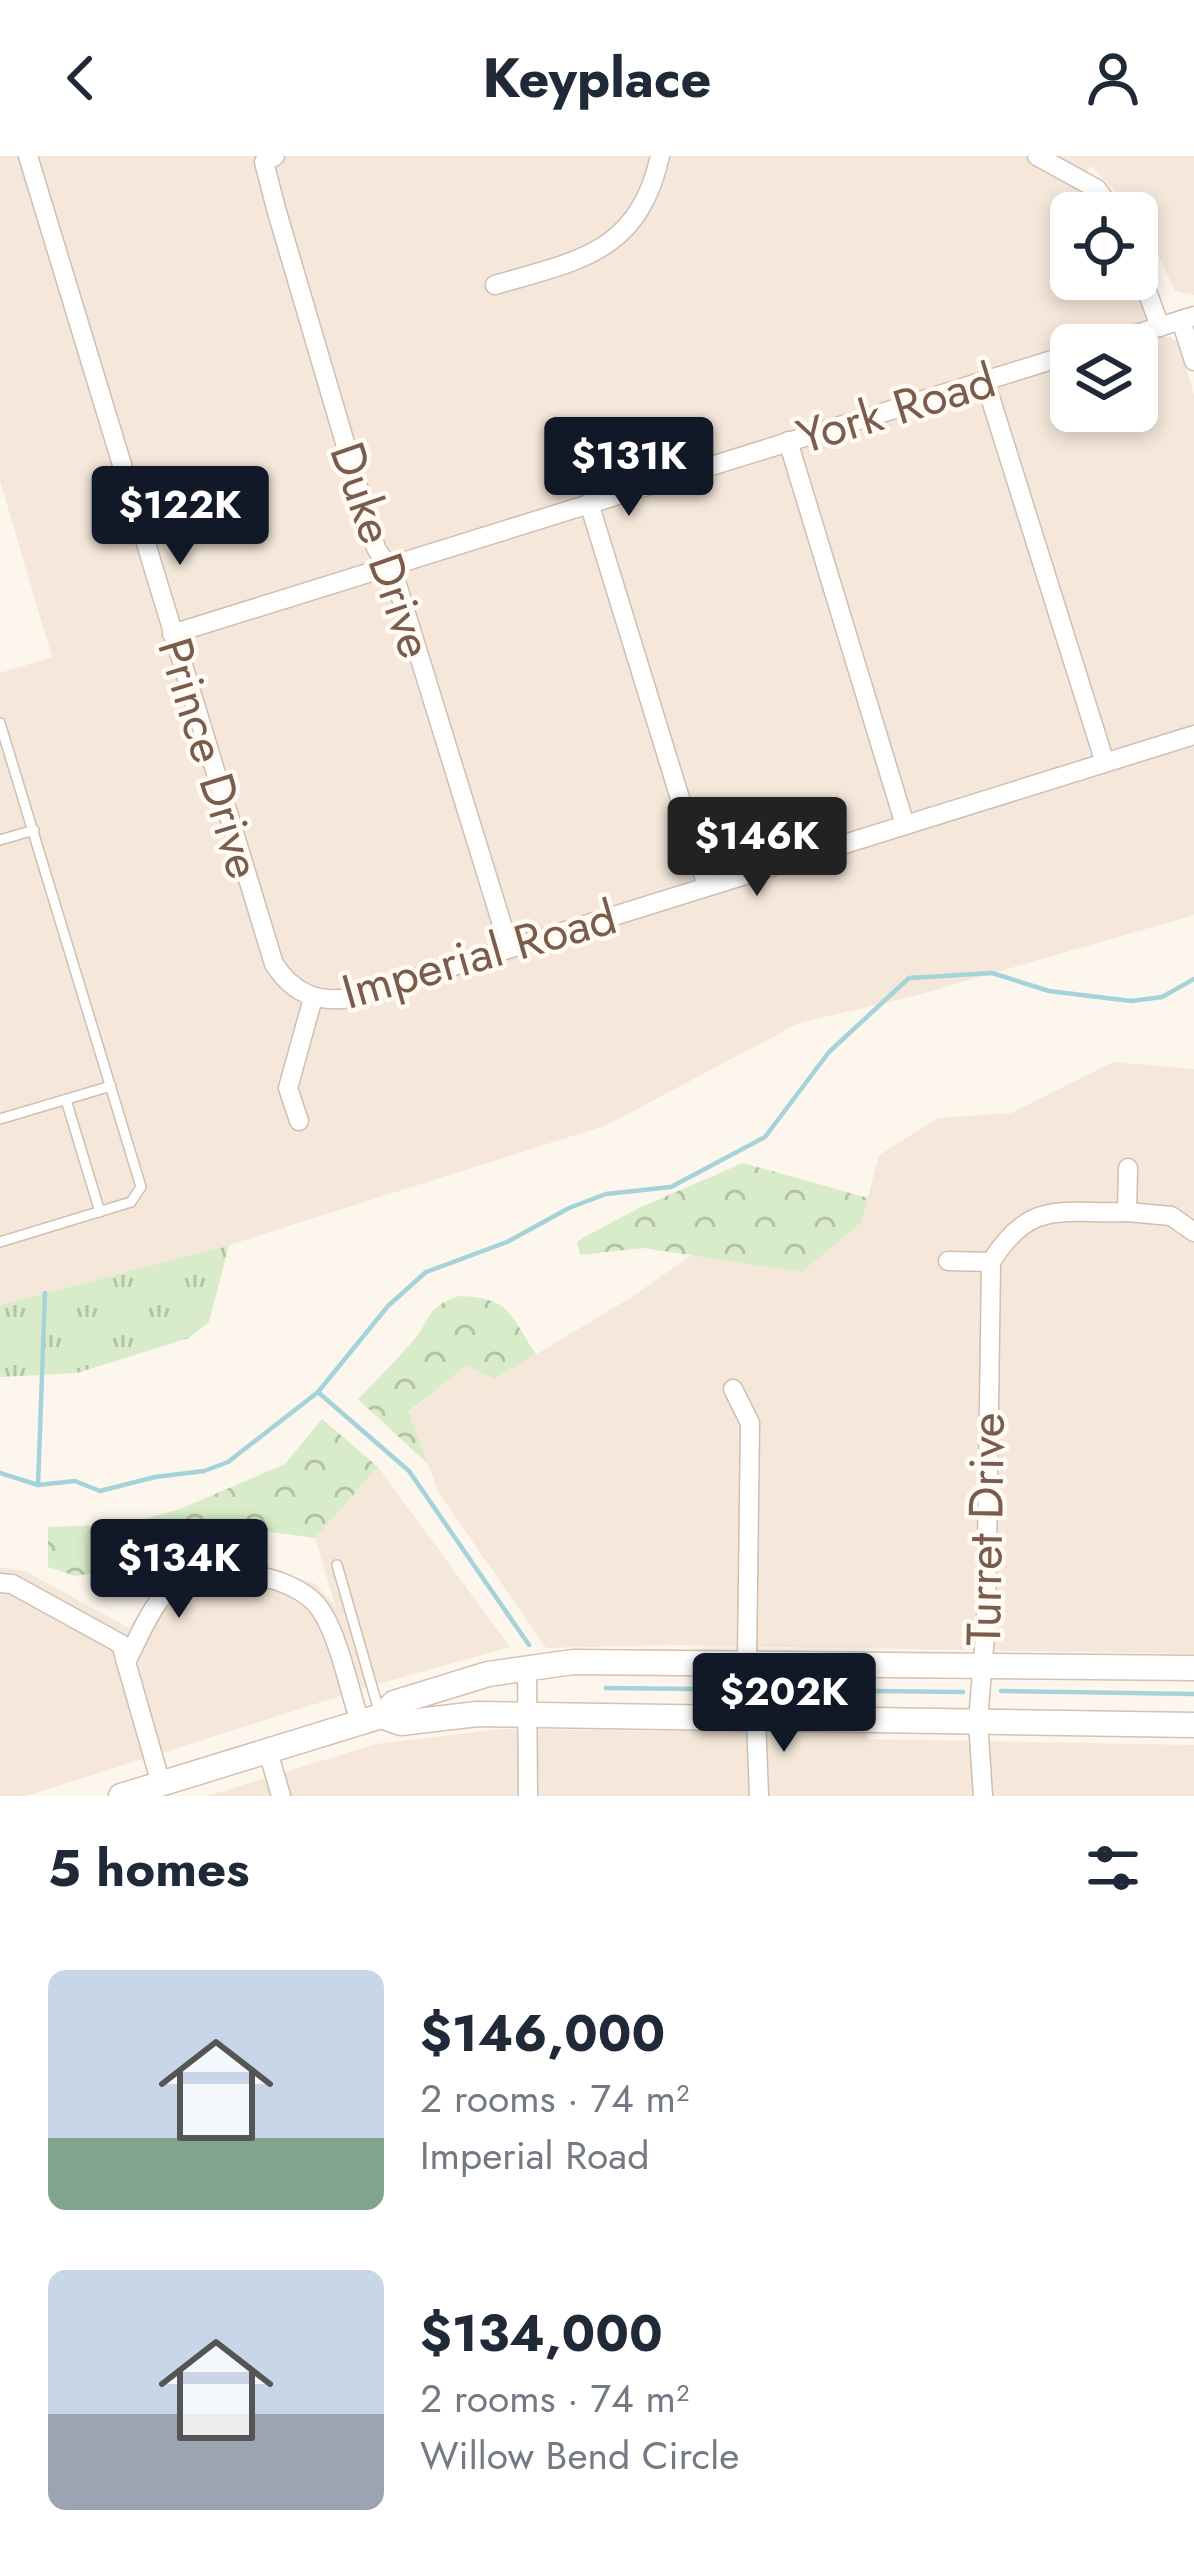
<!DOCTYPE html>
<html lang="en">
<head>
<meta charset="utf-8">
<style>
	:root { --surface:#fff; --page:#f6f6f7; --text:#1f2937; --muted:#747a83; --accent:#111827 }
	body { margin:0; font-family:Jost,sans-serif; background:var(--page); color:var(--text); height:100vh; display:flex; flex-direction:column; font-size:45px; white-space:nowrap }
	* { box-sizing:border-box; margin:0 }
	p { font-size:39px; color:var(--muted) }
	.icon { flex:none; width:66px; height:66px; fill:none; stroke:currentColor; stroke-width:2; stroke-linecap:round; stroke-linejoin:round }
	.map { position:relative; height:1640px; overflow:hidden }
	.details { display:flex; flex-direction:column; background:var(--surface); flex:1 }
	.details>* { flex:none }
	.controls { position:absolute; left:1050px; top:36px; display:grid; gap:24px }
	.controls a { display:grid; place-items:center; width:108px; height:108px; border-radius:18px; background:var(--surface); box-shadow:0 6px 18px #0003; font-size:60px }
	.price { position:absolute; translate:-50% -102px; padding:0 27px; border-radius:12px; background:var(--accent); color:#fff; font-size:39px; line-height:78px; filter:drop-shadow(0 3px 6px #0008) }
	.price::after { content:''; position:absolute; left:50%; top:72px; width:36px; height:27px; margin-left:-18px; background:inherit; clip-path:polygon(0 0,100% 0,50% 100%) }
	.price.on { background:#222; color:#fff }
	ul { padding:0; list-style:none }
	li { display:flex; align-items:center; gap:36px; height:300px; padding:0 48px }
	li span { display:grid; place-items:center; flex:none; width:336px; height:240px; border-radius:18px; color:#555 }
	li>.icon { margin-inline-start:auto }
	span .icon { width:144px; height:144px; fill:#fffc; stroke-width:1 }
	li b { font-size:51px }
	h2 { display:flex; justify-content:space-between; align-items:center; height:144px; padding:0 48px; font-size:51px }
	header { display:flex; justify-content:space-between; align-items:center; height:156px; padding:0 48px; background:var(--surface); font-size:54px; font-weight:700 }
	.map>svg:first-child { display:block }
	.residential { fill:#f5e8da; fill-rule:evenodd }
	.grass { fill:url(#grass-tufts) }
	.forest { fill:url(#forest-crowns) }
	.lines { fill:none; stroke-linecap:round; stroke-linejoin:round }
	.stream { stroke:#a5d3da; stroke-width:4.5 }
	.lane-casing { stroke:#d1beb0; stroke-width:12 }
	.street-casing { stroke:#d1beb0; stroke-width:21 }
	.secondary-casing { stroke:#d6c0b0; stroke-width:27 }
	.lane { stroke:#fff; stroke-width:9 }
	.street { stroke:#fff; stroke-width:18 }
	.secondary { stroke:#fff; stroke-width:24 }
	.labels { text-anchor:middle; stroke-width:9; stroke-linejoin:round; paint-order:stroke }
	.street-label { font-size:48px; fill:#7a5c4d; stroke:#fffaf3 }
</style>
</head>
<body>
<header><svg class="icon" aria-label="back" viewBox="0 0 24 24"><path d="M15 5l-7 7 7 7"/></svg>Keyplace<svg class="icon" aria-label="person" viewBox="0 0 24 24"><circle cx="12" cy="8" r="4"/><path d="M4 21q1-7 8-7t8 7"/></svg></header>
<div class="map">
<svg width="1194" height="1640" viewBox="0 0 1194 1640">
	<defs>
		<pattern id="grass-tufts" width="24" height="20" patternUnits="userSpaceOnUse" patternTransform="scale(3)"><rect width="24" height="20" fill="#d8ecc9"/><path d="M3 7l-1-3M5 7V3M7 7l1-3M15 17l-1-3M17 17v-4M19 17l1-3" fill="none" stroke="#b4c2a5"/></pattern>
		<pattern id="forest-crowns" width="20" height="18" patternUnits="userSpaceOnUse" patternTransform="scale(3)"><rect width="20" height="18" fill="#d8ecc9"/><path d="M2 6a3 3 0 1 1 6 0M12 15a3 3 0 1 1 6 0" fill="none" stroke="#b4c2a5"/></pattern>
	</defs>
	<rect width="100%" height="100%" fill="#fdf6ec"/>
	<g class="residential">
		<path d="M0,0H1194V139L1175,135L1141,62L1091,10L1078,28L1102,57H1071V123H1133L1155,181H1170L1178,186L1194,238V759L918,839L799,867L607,969L229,1089L0,1149V517L52,501L0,325ZM1071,189H1137V255H1071Z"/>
		<path d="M1113,906L1194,913V1498L679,1489L546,1492L439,1337L408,1257L466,1210L495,1223L635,1139L694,1097L802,1116L861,1067L879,999L938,962L1011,957Z"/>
		<path d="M378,1311L510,1491L385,1526L26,1640H0V1411L25,1415L129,1472L164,1419L232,1403L314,1427L335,1449L315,1382Z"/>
		<path d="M501,1573L866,1577L867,1583L1194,1589V1640H207L376,1588Z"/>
	</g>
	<path class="grass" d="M229,1089L209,1166L189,1182L77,1217L0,1221V1149Z"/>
	<g class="forest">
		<path d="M743,1007L868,1042L861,1067L802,1116L643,1092L580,1099L577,1086L584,1081L641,1051Z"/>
		<path d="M459,1140C511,1142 509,1158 536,1198L495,1223L466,1210L408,1256L428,1308L358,1243C376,1224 395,1206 412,1186C432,1164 423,1152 459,1140Z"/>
		<path d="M322,1263L378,1311L315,1382L256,1374L134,1411L75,1420L48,1411V1371L127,1368L180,1353L285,1308Z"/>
	</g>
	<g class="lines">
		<g class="stream">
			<path d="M319,1237L409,1315L529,1489"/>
			<path d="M0,1317L38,1329L75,1325L100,1335L155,1321L204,1315L228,1306L318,1236L388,1150L426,1116L507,1086L569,1052L606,1038L671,1031L765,981L829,896L909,822L992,817L1049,835L1131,845L1162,841L1194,823"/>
			<path d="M38,1329L45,1137"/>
			<path d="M606,1532L963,1536"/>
			<path d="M1001,1535L1194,1538"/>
		</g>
		<g class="lane-casing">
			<g id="lane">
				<path d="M0,567L141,1031L131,1046L0,1086"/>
				<path d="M0,684L34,674"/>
				<path d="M66,944L100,1056"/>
				<path d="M0,963L111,930"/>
				<path d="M337,1409L379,1555"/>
			</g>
		</g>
		<g class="street-casing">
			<g id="street">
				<path d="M28,0L274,808C293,837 316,847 351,842L1194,579"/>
				<path d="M275,0L264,6L277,56L376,392L395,422L509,791"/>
				<path d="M1037,0L1097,33L1114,57"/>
				<path d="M1137,107L1160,171"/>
				<path d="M495,129C580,104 638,97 660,0"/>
				<path d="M1181,164L1194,205"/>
				<path d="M1101,189L1194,160"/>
				<path d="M985,225L1105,607"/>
				<path d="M788,285L905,669"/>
				<path d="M589,347L707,730"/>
				<path d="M172,478L1071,198"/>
				<path d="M299,965L288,932L313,842"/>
				<path d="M1128,1012L1127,1056L1171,1060L1194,1076"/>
				<path d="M948,1105L991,1106"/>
				<path d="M733,1233L750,1267L747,1505"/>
				<path d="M0,1427L12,1428L121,1488L126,1506C139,1482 152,1445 175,1429C210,1405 297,1418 320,1453C339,1480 349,1534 360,1566"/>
				<path d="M126,1506L161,1628"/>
				<path d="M527,1510L528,1640"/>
				<path d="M756,1562L759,1640"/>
				<path d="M268,1595L281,1640"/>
				<path d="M983,1640L978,1565L986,1467L991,1106C1030,1043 1060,1058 1127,1056"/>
			</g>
		</g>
		<g class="secondary-casing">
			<g id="secondary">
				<path d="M381,1560L401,1567L477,1558L1194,1569"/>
				<path d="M121,1640L381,1560L394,1547L488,1518L573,1506L1194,1512"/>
			</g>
		</g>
		<use href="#lane" class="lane"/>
		<use href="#street" class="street"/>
		<use href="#secondary" class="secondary"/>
	</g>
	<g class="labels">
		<g class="street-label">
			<text transform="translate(896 252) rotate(-17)" y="17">York Road</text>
			<text transform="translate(382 394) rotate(71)" y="17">Duke Drive</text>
			<text transform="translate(210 602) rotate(73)" y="17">Prince Drive</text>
			<text transform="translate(479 798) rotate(-16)" y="17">Imperial Road</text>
			<text transform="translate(985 1373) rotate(-89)" y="17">Turret Drive</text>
		</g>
	</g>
</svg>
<div class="controls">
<a><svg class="icon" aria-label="locate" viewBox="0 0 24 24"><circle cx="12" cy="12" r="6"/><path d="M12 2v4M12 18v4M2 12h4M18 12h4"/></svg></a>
<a><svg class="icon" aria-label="layers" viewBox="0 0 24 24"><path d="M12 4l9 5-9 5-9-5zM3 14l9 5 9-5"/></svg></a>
</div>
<b class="price" style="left:629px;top:363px">$131K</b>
<b class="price" style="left:180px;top:412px">$122K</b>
<b class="price on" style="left:757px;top:743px">$146K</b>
<b class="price" style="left:179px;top:1465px">$134K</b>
<b class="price" style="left:784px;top:1599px">$202K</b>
</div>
<section class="details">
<h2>5 homes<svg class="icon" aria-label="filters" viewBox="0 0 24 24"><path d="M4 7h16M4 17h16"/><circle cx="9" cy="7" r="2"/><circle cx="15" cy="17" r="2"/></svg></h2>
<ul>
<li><span style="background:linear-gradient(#c9d6e8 70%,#7fa58c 0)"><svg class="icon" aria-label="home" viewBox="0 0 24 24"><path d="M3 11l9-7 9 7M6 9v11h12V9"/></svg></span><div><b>$146,000</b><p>2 rooms · 74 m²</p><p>Imperial Road</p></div></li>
<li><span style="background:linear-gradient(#c9d6e8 60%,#9aa5b1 0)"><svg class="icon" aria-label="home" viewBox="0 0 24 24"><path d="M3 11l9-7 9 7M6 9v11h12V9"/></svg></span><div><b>$134,000</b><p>2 rooms · 74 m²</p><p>Willow Bend Circle</p></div></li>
</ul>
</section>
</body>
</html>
